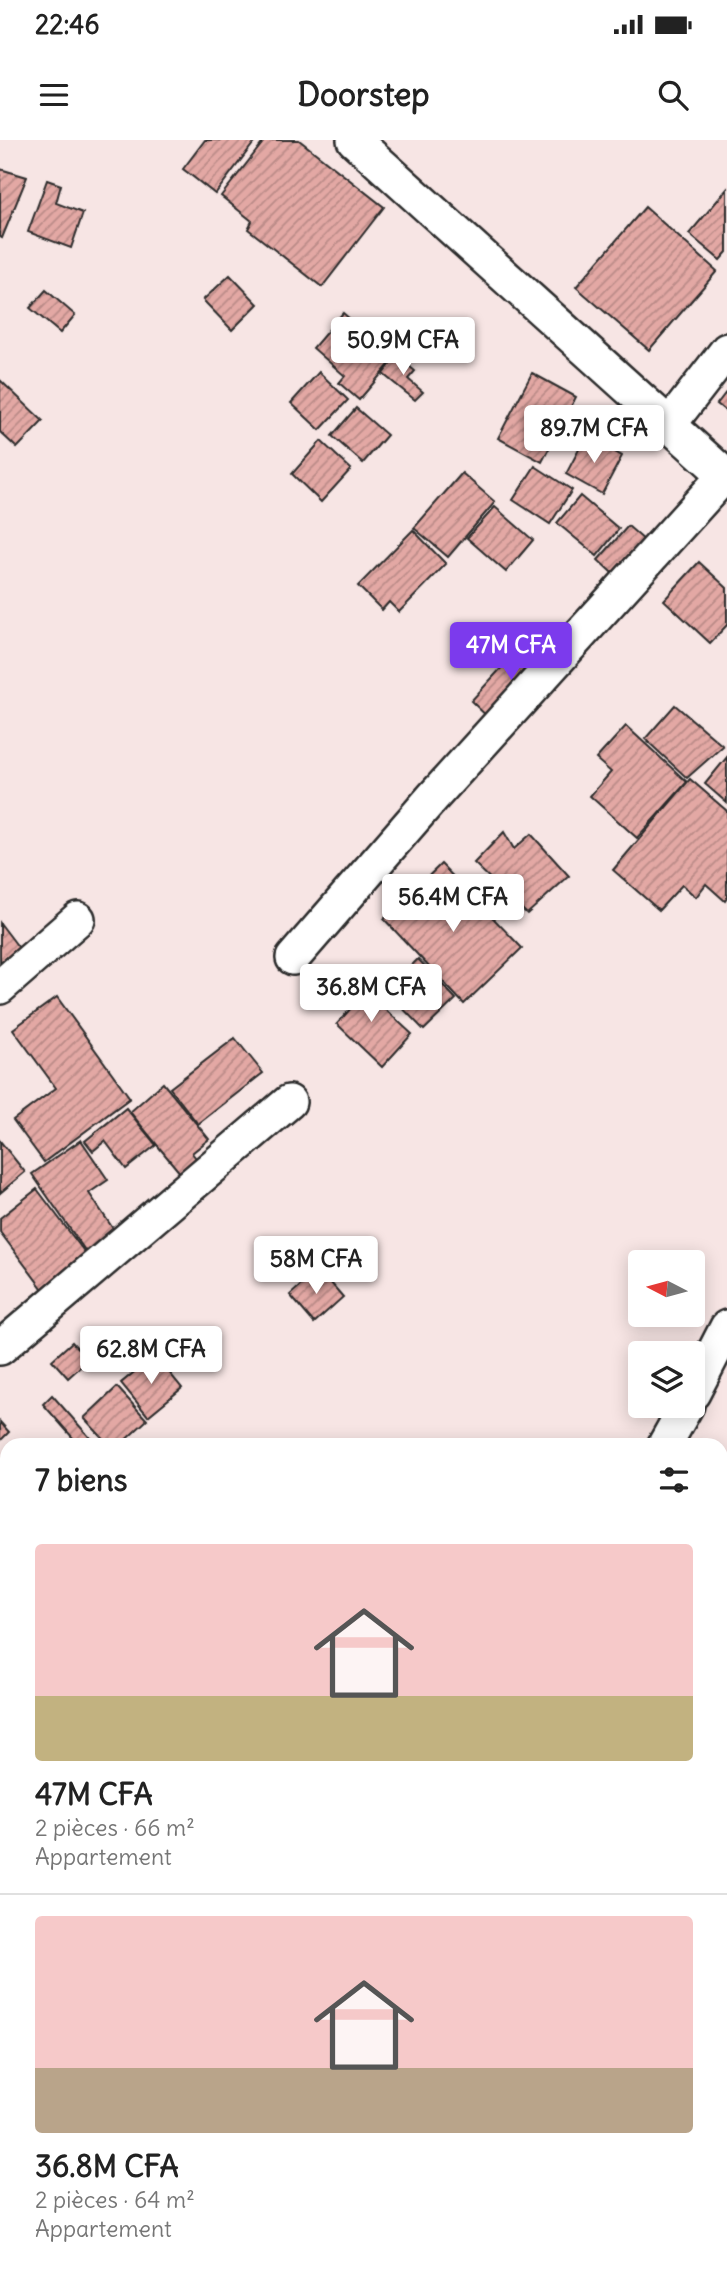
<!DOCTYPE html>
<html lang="fr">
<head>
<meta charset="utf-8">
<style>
	:root { --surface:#fff; --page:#f2f2f2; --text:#222; --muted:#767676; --line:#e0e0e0; --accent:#7c3aed }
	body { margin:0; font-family:Delius,sans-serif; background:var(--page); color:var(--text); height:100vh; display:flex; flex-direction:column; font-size:26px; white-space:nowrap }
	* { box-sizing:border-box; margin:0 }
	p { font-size:23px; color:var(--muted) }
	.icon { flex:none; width:38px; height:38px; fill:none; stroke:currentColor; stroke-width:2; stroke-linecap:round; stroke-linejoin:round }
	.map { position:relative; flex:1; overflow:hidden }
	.drawer { position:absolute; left:0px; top:1298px; width:728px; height:842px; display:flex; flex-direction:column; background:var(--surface); border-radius:21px 21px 0 0; box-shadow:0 4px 18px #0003 }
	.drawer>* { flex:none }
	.needle { width:46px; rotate:276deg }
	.controls { position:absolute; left:628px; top:1110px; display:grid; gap:14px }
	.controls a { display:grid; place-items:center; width:77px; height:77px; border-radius:7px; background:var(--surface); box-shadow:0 4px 18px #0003; font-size:35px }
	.price { position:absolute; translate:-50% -60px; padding:0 16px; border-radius:7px; background:#fff; color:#222; font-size:23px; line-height:46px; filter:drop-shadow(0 2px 4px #0008) }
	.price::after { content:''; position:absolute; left:50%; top:42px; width:21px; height:16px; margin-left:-10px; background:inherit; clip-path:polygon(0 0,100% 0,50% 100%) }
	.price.selected { background:var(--accent); color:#fff }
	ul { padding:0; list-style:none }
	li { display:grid; align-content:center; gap:14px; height:371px; padding:0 35px }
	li+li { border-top:2px solid var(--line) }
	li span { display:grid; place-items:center; height:217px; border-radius:7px; color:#555 }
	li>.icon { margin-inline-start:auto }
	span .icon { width:126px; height:126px; fill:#fffc; stroke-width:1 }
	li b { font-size:30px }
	h2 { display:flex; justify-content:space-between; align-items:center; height:84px; padding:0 35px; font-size:30px }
	.status { display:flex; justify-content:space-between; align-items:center; height:49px; padding:0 35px; background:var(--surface); direction:ltr }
	.status svg { height:19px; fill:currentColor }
	header { display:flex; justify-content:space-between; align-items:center; height:91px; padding:0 35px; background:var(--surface); font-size:32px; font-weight:800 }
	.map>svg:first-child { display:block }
	.building { fill:url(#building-hatch); stroke:#2b2b2b; stroke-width:2 }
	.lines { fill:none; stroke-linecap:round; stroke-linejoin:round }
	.minor-casing { stroke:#2b2b2b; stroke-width:38 }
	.minor { stroke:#fff; stroke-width:33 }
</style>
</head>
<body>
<div class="status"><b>22:46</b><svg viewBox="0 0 49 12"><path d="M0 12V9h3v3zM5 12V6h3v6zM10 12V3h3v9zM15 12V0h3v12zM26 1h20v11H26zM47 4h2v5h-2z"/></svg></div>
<header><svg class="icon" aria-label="menu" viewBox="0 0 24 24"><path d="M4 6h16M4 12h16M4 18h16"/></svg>Doorstep<svg class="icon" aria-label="search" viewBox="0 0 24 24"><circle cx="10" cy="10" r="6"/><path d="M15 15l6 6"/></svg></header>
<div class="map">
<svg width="727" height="2139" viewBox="0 0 727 2139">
	<defs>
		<pattern id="building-hatch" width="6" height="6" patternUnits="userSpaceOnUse" patternTransform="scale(1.75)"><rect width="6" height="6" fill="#e3a8a4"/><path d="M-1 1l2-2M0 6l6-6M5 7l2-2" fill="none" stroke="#b88986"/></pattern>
	</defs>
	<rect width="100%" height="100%" fill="#f7e5e4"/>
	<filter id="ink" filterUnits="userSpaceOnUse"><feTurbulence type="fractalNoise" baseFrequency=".0143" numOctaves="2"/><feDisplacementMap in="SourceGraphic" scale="14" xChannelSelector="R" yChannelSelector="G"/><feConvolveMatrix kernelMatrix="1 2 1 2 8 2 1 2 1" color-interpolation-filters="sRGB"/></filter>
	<g filter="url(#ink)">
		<g class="building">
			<path d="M205,0H256L215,54L183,29Z"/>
			<path d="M265,0H299L384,67L322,147L248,89L252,81L221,56Z"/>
			<path d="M0,29L27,37L2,98L0,97Z"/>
			<path d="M47,40L61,45L56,63L83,73L71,108L28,92Z"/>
			<path d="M727,49V112L720,120L689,94Z"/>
			<path d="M645,67L717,131L649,210L576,147Z"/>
			<path d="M230,135L258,164L232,190L203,160Z"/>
			<path d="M46,150L75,175L60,193L30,168Z"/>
			<path d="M343,173L395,218L359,260L339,243L345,236L313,208Z"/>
			<path d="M397,216L415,231L408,239L423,252L415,260L383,234Z"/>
			<path d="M319,232L348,260L320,290L291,263Z"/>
			<path d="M532,233L576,257L542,322L498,298Z"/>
			<path d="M0,240L43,281L17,308L0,292Z"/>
			<path d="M727,251V272L717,264Z"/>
			<path d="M356,268L387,295L363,323L332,296Z"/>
			<path d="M586,296L622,316L602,354L566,334Z"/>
			<path d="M321,301L351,329L321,362L292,334Z"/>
			<path d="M535,326L572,350L550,384L513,360Z"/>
			<path d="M462,333L495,362L448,417L414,388Z"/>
			<path d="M580,356L619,389L597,416L557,383Z"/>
			<path d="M495,367L533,400L506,432L467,398Z"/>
			<path d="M628,386L653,408L623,443L598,420Z"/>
			<path d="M413,390L446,424L399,472L389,462L382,470L358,446Z"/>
			<path d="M699,422L727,448V485L710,503L664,460Z"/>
			<path d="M527,500L551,522L495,584L471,561Z"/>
			<path d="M675,565L723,606L687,638L645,599Z"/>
			<path d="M626,586L687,642L637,698L590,656L611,632L596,619Z"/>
			<path d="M727,617V663L705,644Z"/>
			<path d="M690,639L727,671V758L725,761L706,744L696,757L682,745L659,770L613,730Z"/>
			<path d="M504,692L514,709L531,694L569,736L527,774L474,723Z"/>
			<path d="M441,724L522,808L464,864L384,779Z"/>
			<path d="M0,783L25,816L0,838Z"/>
			<path d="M418,819L456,859L424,890L386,851Z"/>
			<path d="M349,836L412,894L382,927L337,884L352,867L335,851Z"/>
			<path d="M57,857L130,958L44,1022L13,980L56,948L13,889Z"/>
			<path d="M235,898L263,933L198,984L170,948Z"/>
			<path d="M163,943L209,999L192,1013L202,1026L185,1039L130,972Z"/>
			<path d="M126,968L156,1005L126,1029L105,1001L93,1011L85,1001Z"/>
			<path d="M81,1000L108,1040L89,1053L120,1099L91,1119L32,1034Z"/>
			<path d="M0,1001L25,1032L0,1053Z"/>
			<path d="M37,1049L92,1122L48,1156L0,1092V1078Z"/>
			<path d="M319,1129L343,1157L314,1183L290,1155Z"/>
			<path d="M72,1202L88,1220L68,1238L52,1220Z"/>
			<path d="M155,1215L182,1248L148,1276L121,1243Z"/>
			<path d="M117,1247L147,1280L119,1306H110L84,1278Z"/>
			<path d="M52,1255L92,1300L86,1306H80L43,1264Z"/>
			<path d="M0,1282L9,1292L0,1301Z"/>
			<path d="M0,1673L7,1680V1738L0,1744Z"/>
			<path d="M721,1983L727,1989V2009L721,2015Z"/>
			<path d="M319,2133H381L375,2139H320L317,2136Z"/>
			<path d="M631,2133H693L699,2139H635Z"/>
		</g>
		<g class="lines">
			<g class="minor-casing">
				<g id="minor">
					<path d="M354,0L727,337"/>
					<path d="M669,285L727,210"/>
					<path d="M293,818L433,657L725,335"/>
					<path d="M0,847L78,779"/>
					<path d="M0,1208L289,962"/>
					<path d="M693,1253L727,1187"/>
					<path d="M664,1306L687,1265"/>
					<path d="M0,1834L7,1842"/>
					<path d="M258,2133L263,2139"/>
					<path d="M66,2139L70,2133"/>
					<path d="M434,2139L440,2133"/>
				</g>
			</g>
			<use href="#minor" class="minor"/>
		</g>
	</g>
</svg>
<div class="controls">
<a><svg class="needle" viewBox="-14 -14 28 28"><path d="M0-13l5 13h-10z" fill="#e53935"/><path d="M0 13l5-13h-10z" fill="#767676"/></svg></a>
<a><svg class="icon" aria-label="layers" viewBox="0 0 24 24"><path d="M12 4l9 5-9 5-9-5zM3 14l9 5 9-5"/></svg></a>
</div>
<b class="price" style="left:403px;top:237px">50.9M CFA</b>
<b class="price" style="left:594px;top:325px">89.7M CFA</b>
<b class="price selected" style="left:511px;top:542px">47M CFA</b>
<b class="price" style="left:453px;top:794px">56.4M CFA</b>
<b class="price" style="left:371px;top:884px">36.8M CFA</b>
<b class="price" style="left:316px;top:1156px">58M CFA</b>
<b class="price" style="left:151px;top:1246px">62.8M CFA</b>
<section class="drawer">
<h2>7 biens<svg class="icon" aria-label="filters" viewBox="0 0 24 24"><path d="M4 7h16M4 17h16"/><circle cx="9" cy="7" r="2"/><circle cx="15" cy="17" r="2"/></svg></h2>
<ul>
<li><span style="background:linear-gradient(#f6c9c9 70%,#c2b280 0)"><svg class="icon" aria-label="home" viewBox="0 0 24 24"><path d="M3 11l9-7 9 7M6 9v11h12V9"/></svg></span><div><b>47M CFA</b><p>2 pièces · 66 m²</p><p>Appartement</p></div></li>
<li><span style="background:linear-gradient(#f6c9c9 70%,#b9a48a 0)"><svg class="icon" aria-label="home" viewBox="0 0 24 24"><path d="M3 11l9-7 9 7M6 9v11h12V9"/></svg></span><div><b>36.8M CFA</b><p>2 pièces · 64 m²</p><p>Appartement</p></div></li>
</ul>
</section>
</div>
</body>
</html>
